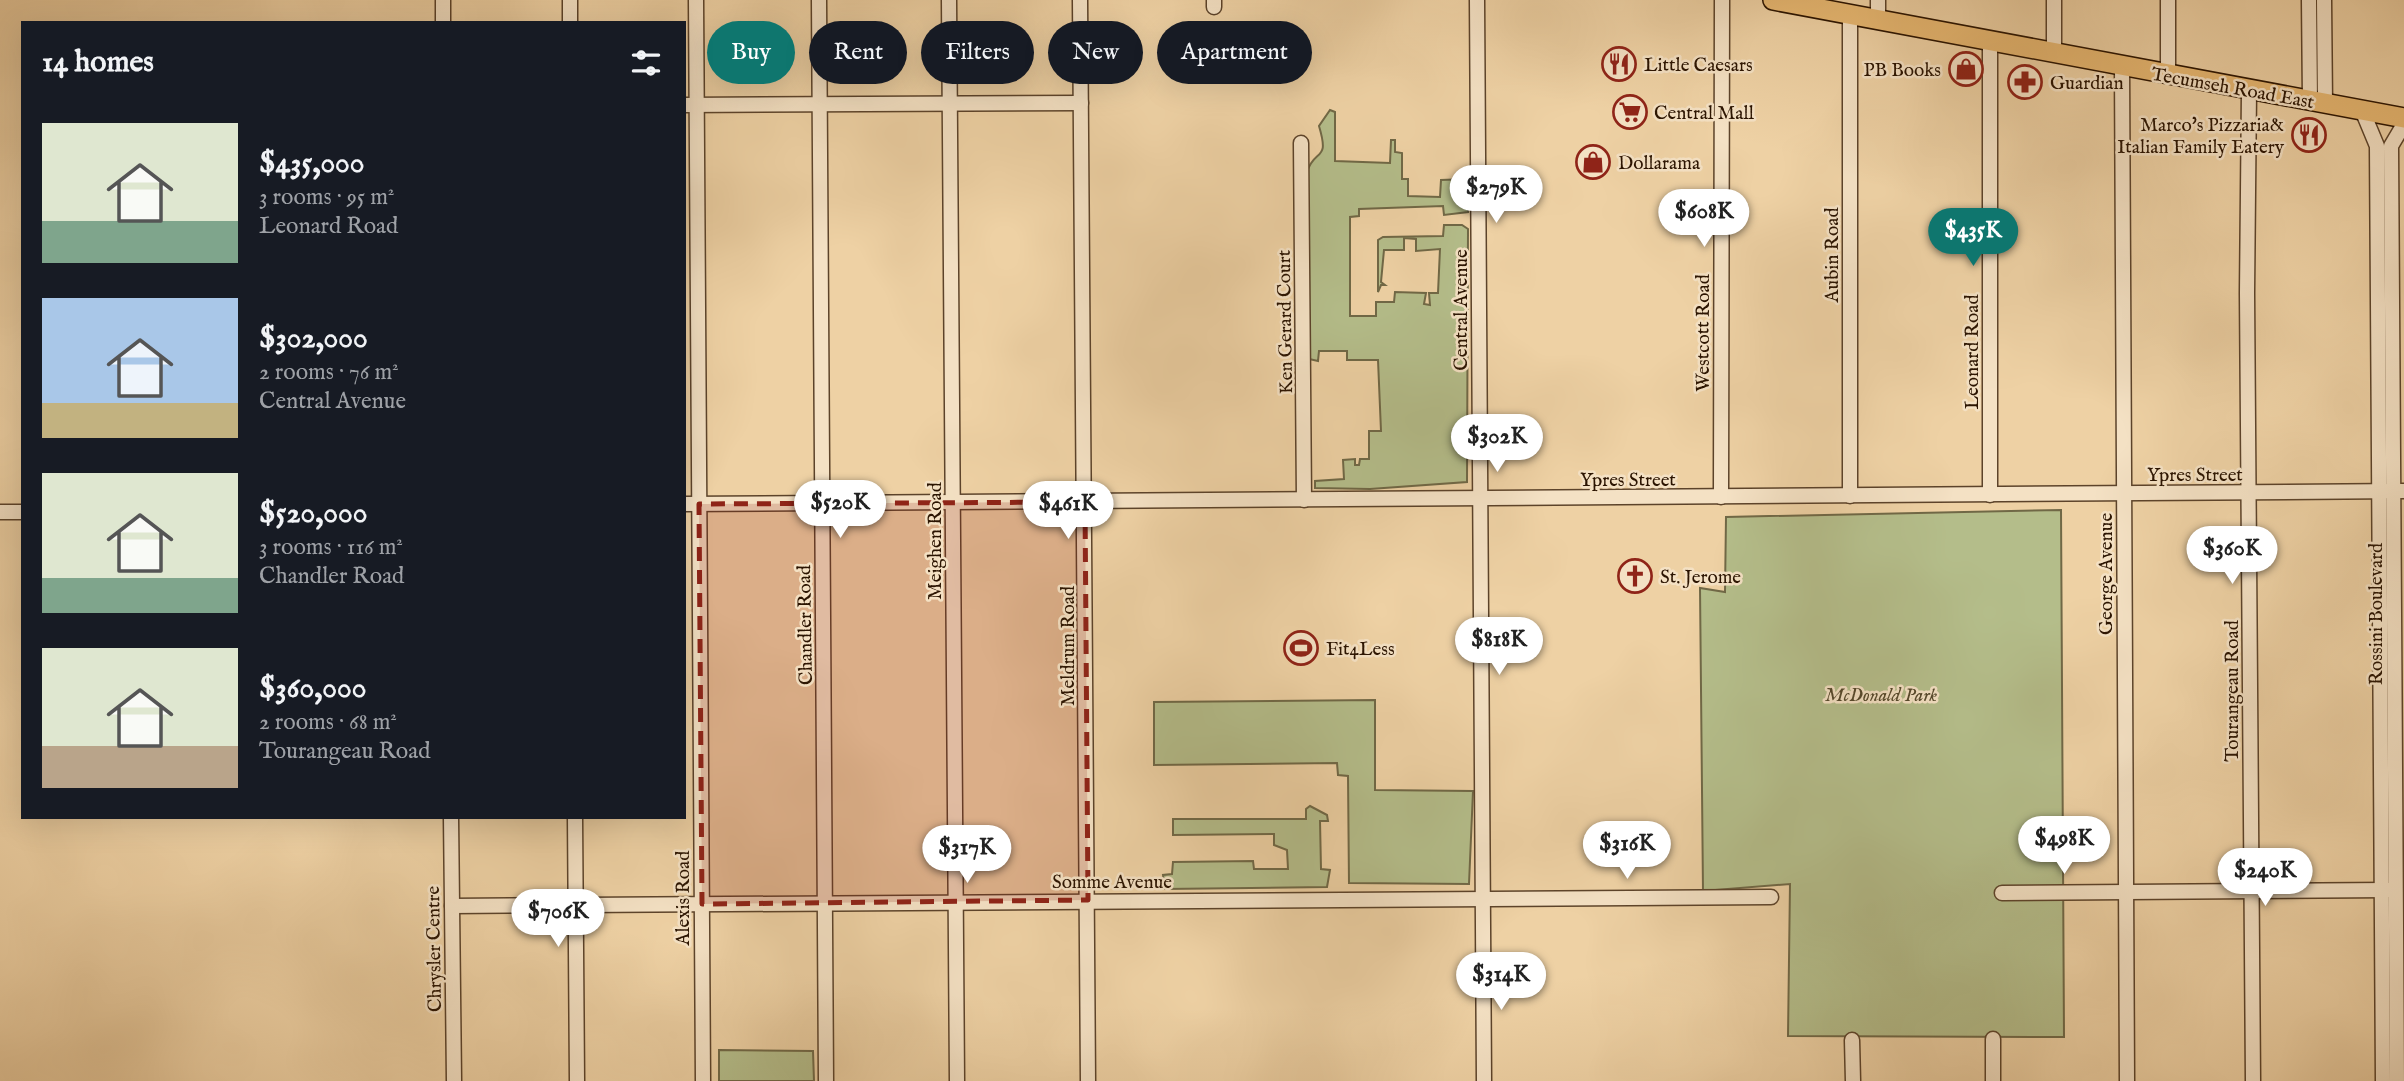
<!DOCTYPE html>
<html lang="en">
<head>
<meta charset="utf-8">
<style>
	:root { --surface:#171b24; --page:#20242c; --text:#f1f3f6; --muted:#9ea1a6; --accent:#0f766e }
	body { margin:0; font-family:"IM FELL English",serif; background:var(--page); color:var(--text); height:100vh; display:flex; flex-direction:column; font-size:26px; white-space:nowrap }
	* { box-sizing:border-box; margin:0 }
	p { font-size:23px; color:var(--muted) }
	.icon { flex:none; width:38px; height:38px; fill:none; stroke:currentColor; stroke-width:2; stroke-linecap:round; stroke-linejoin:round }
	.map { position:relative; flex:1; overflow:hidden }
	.drawer { position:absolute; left:21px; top:21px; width:665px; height:798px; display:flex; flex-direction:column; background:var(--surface); border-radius:0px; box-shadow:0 7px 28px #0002 }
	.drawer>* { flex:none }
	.banner { position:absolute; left:707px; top:21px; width:665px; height:63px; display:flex; gap:14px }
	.price { position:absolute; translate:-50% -60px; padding:0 16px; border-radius:24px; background:#fff; color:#222; font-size:23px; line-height:46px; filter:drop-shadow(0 2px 4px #0008) }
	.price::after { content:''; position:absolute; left:50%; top:42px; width:21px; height:16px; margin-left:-10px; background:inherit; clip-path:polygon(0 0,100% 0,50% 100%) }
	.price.active { background:var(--accent); color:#fff }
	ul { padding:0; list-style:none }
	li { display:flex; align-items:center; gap:21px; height:175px; padding:0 21px }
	li span { display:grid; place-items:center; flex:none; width:196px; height:140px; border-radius:0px; color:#555 }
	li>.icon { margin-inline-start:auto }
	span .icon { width:84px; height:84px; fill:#fffc; stroke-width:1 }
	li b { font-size:30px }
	h2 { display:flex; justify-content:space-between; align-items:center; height:84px; padding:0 21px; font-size:30px }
	.pill { padding:0 24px; border-radius:32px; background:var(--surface); box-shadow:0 7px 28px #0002; font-size:24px; line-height:63px }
	.pill.active { background:var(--accent); color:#fff }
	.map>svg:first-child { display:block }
	.green { fill:#b4bd8a; stroke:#706846; stroke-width:2 }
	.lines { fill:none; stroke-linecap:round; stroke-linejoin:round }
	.minor-casing { stroke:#5c432a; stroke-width:17 }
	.major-casing { stroke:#2b1401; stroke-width:22 }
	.minor { stroke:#f4e1c4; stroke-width:14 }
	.major { stroke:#e7b872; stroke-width:19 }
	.marked { fill:#8f2418; fill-opacity:0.2; stroke:#8f2418; stroke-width:5; stroke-dasharray:14 9; stroke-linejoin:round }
	.labels { text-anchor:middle; stroke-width:5; stroke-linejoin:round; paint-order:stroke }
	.poi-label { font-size:19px; fill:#2b1401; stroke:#f4e1c4; text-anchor:start }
	.street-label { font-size:19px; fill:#2b1401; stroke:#f4e1c4 }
	.park-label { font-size:19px; font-style:italic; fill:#54472a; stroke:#f4e1c4 }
</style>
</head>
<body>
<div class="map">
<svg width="2404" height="1081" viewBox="0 0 2404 1081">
	<rect width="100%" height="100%" fill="#eed1a4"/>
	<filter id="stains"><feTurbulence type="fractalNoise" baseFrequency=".00286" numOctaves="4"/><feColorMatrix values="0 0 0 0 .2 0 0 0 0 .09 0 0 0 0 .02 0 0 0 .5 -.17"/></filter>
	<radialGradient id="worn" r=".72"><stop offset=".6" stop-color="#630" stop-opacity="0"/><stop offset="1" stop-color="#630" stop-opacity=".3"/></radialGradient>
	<g class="green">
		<path d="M1330,110L1335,112V161L1390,163L1391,140H1395V152L1402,153V179H1408V196L1440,197L1441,180L1468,179V212L1444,215L1443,206L1359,209V216L1350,217V316H1376V302H1394L1395,292L1426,293L1424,304L1430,305L1429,293H1438L1440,249L1416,251V239L1404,238V250H1384L1381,282L1385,285H1381L1378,292V240L1383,237L1443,236L1444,225H1462L1468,229L1467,482L1370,489L1315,488V481L1344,479L1343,460L1355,459V465H1359L1360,459H1369V431H1381L1378,360H1347V351H1319L1318,361L1309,359L1307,172C1315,147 1330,163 1319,126Z"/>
		<path d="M2061,510L2064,1037L1788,1036L1790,884L1703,891L1700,588L1725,592L1726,517Z"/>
		<path d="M1375,700V790L1473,791L1469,884L1349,883L1348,776L1338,775L1337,763L1154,765V702Z"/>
		<path d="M1310,806L1327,815L1328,821H1320L1321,869L1330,870L1327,887L1165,889L1163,875L1172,874L1173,862L1253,861L1254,869H1288L1287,850L1274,845V834L1173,835V819H1306V809Z"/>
		<path d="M719,1050L813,1051L814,1081H719Z"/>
	</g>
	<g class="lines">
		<g class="minor-casing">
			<g id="minor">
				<path d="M443,0V23"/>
				<path d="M570,0V23"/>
				<path d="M696,0L703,1081"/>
				<path d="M819,0L826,1081"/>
				<path d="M949,0L957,1081"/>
				<path d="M1080,0L1088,1081"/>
				<path d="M1477,0L1484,1081"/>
				<path d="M1878,0V20"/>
				<path d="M2054,0V52"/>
				<path d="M2168,0V75"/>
				<path d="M2309,0L2310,101"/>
				<path d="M2324,0L2325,104"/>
				<path d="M1214,7V0"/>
				<path d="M1850,14V496"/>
				<path d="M2122,66L2127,1081"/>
				<path d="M2249,91L2247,293L2253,1081"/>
				<path d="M684,105L1081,103"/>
				<path d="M2362,110L2377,146L2383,1081"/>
				<path d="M1301,143L1304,500"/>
				<path d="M1990,495V41"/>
				<path d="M1721,497L1722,0"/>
				<path d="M684,504L2404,491"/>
				<path d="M0,512H23"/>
				<path d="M451,817L454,1081"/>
				<path d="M575,817L577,1081"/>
				<path d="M2002,893L2389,890"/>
				<path d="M452,906L1771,897"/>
				<path d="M1993,1039V1081"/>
				<path d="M1852,1040L1853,1081"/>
				<path d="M2397,1081L2391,146L2404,124"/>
			</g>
		</g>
		<g class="major-casing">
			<path id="major" d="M1773,0L2404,118"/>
		</g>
		<use href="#minor" class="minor"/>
		<use href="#major" class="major"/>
	</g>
	<path class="marked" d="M1085,502L1088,900L702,904L699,504Z"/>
	<defs>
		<g id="restaurant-ring" transform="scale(1.75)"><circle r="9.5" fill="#f4e1c4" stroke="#8f2418" stroke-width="1.5"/><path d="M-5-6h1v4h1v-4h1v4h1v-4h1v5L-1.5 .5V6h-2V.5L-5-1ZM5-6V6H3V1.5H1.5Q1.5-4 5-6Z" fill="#8f2418"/></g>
		<g id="shop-ring" transform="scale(1.75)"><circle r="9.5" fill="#f4e1c4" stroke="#8f2418" stroke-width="1.5"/><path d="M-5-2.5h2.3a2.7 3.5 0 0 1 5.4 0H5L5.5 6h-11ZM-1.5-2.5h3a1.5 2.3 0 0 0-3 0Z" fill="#8f2418"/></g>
		<g id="pharmacy-ring" transform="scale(1.75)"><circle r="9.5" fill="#f4e1c4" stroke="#8f2418" stroke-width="1.5"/><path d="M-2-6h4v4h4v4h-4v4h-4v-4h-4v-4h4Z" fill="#8f2418"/></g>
		<g id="supermarket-ring" transform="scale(1.75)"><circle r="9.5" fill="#f4e1c4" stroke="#8f2418" stroke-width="1.5"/><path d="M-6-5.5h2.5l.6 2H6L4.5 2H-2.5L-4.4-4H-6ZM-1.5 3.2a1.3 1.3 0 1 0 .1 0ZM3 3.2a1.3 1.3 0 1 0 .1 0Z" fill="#8f2418"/></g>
		<g id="church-ring" transform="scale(1.75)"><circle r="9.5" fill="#f4e1c4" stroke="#8f2418" stroke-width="1.5"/><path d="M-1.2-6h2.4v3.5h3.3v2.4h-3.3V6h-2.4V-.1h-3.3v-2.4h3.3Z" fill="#8f2418"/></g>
		<g id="stadium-ring" transform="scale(1.75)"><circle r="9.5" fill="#f4e1c4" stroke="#8f2418" stroke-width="1.5"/><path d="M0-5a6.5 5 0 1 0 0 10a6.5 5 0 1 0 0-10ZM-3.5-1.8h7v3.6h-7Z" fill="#8f2418"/></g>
	</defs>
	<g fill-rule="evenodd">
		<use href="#restaurant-ring" x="1619" y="64"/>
		<use href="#shop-ring" x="1966" y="69"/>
		<use href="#pharmacy-ring" x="2025" y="82"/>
		<use href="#supermarket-ring" x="1630" y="112"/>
		<use href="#restaurant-ring" x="2309" y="135"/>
		<use href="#shop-ring" x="1593" y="162"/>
		<use href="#church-ring" x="1635" y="576"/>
		<use href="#stadium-ring" x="1301" y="648"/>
	</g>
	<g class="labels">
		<g class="poi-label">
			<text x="1644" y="71">Little Caesars</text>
			<text x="1941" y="76" text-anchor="end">PB Books</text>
			<text x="2050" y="89">Guardian</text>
			<text x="1654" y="119">Central Mall</text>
			<text x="2284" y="131" text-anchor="end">Marco's Pizzaria&amp;<tspan x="2284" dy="22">Italian Family Eatery</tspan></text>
			<text x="1618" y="169">Dollarama</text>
			<text x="1660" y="583">St. Jerome</text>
			<text x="1326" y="655">Fit4Less</text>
		</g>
		<g class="street-label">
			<text transform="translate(2233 87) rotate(10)" y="7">Tecumseh Road East</text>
			<text transform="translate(1831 255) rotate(-90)" y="7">Aubin Road</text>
			<text transform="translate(1460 310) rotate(-90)" y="7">Central Avenue</text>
			<text transform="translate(1284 322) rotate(-91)" y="7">Ken Gerard Court</text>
			<text transform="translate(1702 333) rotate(-90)" y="7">Westcott Road</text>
			<text transform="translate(1971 352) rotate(-90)" y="7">Leonard Road</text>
			<text x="2195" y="481">Ypres Street</text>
			<text x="1628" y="486">Ypres Street</text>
			<text transform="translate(934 541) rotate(-90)" y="7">Meighen Road</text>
			<text transform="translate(2105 574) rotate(-90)" y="7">George Avenue</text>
			<text transform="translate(2375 614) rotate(-90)" y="7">Rossini Boulevard</text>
			<text transform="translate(804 625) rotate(-91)" y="7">Chandler Road</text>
			<text transform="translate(1067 646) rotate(-90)" y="7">Meldrum Road</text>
			<text transform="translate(2231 691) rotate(-90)" y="7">Tourangeau Road</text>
			<text x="1112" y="888">Somme Avenue</text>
			<text transform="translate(682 898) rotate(-90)" y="7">Alexis Road</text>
			<text transform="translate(433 949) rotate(-91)" y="7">Chrysler Centre</text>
		</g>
		<g class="park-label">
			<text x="1881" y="701">McDonald Park</text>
		</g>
	</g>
	<rect width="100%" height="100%" filter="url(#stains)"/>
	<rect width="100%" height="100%" fill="url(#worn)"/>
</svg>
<b class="price" style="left:1496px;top:225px">$279K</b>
<b class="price" style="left:1704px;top:249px">$608K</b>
<b class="price active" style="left:1973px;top:268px">$435K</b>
<b class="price" style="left:1497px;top:474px">$302K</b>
<b class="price" style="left:840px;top:540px">$520K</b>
<b class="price" style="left:1068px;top:541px">$461K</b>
<b class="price" style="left:2232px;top:586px">$360K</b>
<b class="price" style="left:1499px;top:677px">$818K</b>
<b class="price" style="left:2064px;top:876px">$498K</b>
<b class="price" style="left:1627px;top:881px">$316K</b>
<b class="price" style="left:967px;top:885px">$317K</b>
<b class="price" style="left:2265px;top:908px">$240K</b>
<b class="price" style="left:558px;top:949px">$706K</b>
<b class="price" style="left:1501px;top:1012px">$314K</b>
<div class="banner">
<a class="pill active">Buy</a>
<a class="pill">Rent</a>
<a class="pill">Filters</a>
<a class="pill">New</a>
<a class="pill">Apartment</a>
</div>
<section class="drawer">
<h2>14 homes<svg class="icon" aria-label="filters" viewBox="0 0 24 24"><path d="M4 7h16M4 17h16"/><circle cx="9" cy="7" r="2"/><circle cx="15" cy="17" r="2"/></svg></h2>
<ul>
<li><span style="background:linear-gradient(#dfe7d0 70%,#7fa58c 0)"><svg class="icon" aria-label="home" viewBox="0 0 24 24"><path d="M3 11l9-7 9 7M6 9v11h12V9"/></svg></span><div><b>$435,000</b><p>3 rooms · 95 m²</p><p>Leonard Road</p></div></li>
<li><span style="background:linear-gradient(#a9c7e8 75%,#c2b280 0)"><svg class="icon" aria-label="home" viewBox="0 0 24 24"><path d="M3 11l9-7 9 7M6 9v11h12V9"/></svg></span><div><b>$302,000</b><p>2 rooms · 76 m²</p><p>Central Avenue</p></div></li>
<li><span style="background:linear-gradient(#dfe7d0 75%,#7fa58c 0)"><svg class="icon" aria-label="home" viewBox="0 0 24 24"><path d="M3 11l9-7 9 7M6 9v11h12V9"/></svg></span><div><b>$520,000</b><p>3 rooms · 116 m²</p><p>Chandler Road</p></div></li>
<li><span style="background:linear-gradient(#dfe7d0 70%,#b9a48a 0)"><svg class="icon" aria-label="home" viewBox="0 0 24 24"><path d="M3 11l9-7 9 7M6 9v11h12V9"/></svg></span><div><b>$360,000</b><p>2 rooms · 68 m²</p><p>Tourangeau Road</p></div></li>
</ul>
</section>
</div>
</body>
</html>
